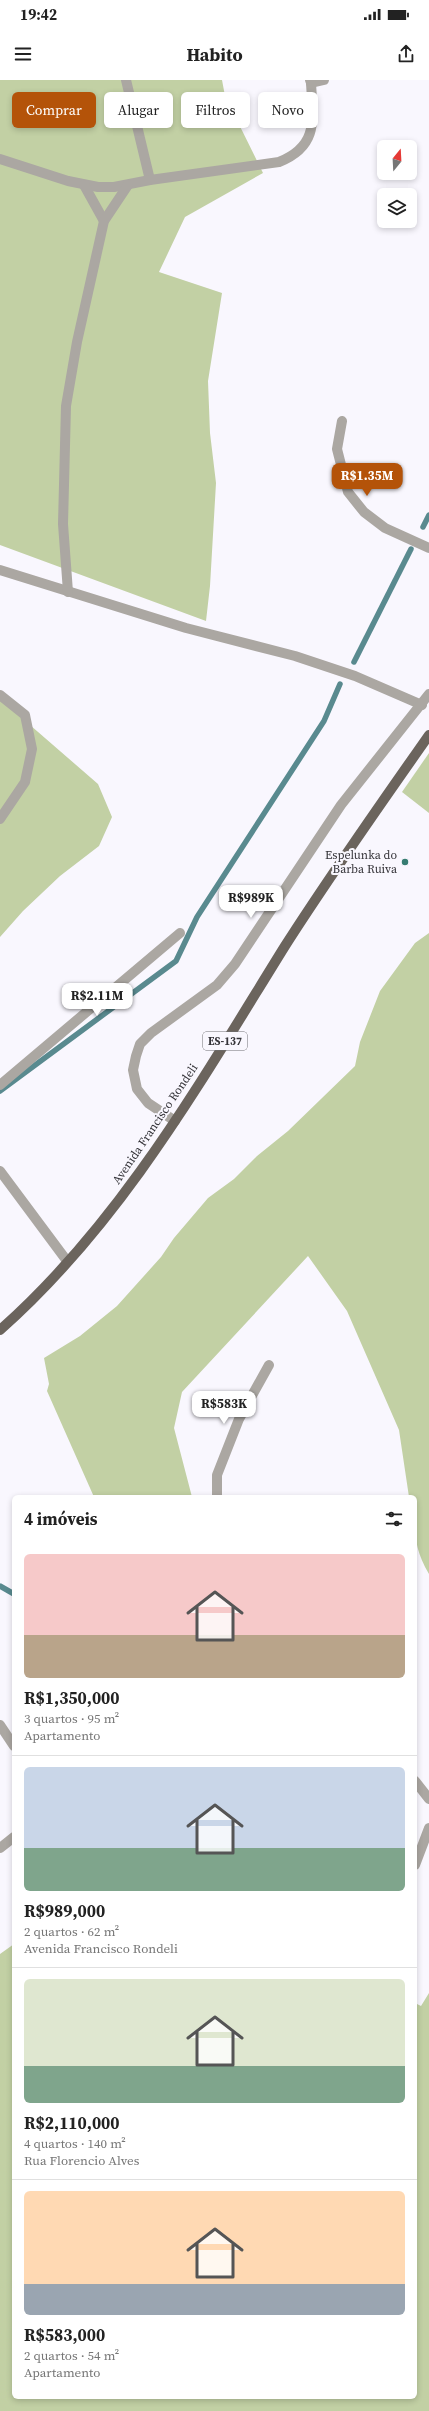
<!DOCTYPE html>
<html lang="pt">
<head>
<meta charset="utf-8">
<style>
	:root { --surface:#fff; --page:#f6f6f6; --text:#222; --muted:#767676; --line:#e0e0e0; --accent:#b45309 }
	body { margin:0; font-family:"Source Serif 4",serif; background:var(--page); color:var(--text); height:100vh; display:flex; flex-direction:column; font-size:15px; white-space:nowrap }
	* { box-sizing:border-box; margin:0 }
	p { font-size:13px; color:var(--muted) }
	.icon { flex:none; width:22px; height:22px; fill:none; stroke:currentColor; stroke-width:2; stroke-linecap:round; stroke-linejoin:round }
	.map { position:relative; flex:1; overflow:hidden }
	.drawer { position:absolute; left:12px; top:1415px; width:405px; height:904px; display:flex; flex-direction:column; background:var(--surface); border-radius:6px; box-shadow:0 2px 6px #0003 }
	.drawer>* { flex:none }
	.hud { position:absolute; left:12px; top:12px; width:405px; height:36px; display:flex; gap:8px }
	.needle { width:26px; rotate:18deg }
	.tools { position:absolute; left:377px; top:60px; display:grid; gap:8px }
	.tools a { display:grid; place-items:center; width:40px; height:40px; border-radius:6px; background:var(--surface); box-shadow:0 2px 6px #0003; font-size:20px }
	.price { position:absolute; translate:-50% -34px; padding:0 9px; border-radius:8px; background:#fff; color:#222; font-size:13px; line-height:26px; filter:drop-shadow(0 1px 2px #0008) }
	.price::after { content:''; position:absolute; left:50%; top:24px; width:12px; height:9px; margin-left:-6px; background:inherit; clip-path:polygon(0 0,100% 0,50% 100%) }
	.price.active { background:var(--accent); color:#fff }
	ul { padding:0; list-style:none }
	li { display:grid; align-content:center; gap:8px; height:212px; padding:0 12px }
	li+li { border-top:1px solid var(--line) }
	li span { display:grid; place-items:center; height:124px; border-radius:6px; color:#555 }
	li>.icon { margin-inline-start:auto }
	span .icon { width:72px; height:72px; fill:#fffc; stroke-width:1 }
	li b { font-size:17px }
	h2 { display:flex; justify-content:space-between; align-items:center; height:48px; padding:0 12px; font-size:17px }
	.chip { padding:0 14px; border-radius:6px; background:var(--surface); box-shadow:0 2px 6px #0003; font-size:14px; line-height:36px }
	.chip.active { background:var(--accent); color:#fff }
	.status { display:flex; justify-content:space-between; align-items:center; height:28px; padding:0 20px; background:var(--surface); direction:ltr }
	.status svg { height:11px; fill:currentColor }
	header { display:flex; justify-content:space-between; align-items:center; height:52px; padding:0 12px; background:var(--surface); font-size:18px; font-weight:700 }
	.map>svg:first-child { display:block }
	.green { fill:#c2d0a4 }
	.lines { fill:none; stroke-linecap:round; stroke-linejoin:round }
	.stream { stroke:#598a8f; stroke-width:5.5 }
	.service { stroke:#aba7a2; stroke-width:10 }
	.minor { stroke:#aba7a2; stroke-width:10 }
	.primary { stroke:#6b645d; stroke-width:10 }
	.poi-dot { fill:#367c72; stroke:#f9f7fe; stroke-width:1.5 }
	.labels { text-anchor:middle; stroke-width:4; stroke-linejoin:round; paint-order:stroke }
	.shield { fill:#f9f7fe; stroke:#6f6e73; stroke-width:1 }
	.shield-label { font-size:11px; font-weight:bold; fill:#343338 }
	.poi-label { font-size:12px; fill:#343338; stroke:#f9f7fe; text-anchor:end }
	.street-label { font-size:12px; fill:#343338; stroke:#f9f7fe }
</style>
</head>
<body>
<div class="status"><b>19:42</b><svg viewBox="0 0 49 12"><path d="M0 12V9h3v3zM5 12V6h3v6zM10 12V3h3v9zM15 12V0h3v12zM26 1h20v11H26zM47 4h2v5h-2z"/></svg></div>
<header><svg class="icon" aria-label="menu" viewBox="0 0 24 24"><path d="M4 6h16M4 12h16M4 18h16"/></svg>Habito<svg class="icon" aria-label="share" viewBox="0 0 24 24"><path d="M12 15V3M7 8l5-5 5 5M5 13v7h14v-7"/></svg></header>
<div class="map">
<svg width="429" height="2331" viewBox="0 0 429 2331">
	<rect width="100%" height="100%" fill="#f9f7fe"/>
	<g class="green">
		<path d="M0,0H222L225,16L263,93L185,137L159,192L222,213L208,301L210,353L216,403L210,506L206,541L0,465Z"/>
		<path d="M0,619L98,704L112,737L99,766L60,796L23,831L0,857Z"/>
		<path d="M429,673V733L402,712Z"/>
		<path d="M429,853V1494C412,1465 415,1449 415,1417H409L399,1350L347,1231L308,1176L182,1312L174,1348L192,1417H94L47,1311L49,1304L44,1278L80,1256L117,1226L161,1177L174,1158L208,1118L234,1099L257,1076L288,1051L355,986L360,962L380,911L415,863Z"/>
		<path d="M14,1864V2317H415V1923L421,1926L429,1913V2331H0V1874Z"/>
	</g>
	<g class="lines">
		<g class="stream">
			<path d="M423,447L429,435"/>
			<path d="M354,582L411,469"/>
			<path d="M0,1011L176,881L197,837L324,641L340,604"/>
			<path d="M0,1506L14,1514"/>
		</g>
		<path class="service" d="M0,490L186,548L295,576L355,596L422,625"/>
		<g class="minor">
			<path d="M126,0L150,100"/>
			<path d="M310,0L311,3L324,0"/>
			<path d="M0,79L68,101L98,107H114L150,100L279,82C319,66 313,39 311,3"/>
			<path d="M84,105L104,141"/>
			<path d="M342,341L337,369L348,412L364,432L385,448L429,468"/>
			<path d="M68,512L63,444L66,326L77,262L104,141L128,105"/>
			<path d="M0,615L25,635L32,669L25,702L0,739"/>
			<path d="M0,1005L180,853"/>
			<path d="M175,1041L148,1023L137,1009L133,990L136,976L140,964L151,953L217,905L235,884L341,725L429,614"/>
			<path d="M0,1091L67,1181"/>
			<path d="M217,1417V1395L239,1339L269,1285"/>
			<path d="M0,1645L14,1666"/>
			<path d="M415,1701L429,1719"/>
			<path d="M0,1768L14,1757"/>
			<path d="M415,1785L429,1748"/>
		</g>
		<path class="primary" d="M0,1250C121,1143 201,1001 285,866C331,794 380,725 429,655"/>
	</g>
	<circle class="poi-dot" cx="405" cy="782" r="4"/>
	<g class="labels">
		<rect class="shield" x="203" y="952" width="44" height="18" rx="3"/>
		<g class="shield-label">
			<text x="225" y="965">ES-137</text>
		</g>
		<g class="poi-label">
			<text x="397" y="779">Espelunka do<tspan x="397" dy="14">Barba Ruiva</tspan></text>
		</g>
		<g class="street-label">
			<text transform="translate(155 1044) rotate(-56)" y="4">Avenida Francisco Rondeli</text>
		</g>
	</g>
</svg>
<div class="tools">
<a><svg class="needle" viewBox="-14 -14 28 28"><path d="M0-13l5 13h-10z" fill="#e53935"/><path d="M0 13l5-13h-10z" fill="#767676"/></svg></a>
<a><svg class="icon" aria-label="layers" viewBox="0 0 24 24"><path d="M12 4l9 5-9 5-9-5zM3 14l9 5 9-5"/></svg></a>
</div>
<b class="price active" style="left:367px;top:417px">R$1.35M</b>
<b class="price" style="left:251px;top:839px">R$989K</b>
<b class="price" style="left:97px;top:937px">R$2.11M</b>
<b class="price" style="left:224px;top:1345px">R$583K</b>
<div class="hud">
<a class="chip active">Comprar</a>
<a class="chip">Alugar</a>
<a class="chip">Filtros</a>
<a class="chip">Novo</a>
</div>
<section class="drawer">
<h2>4 imóveis<svg class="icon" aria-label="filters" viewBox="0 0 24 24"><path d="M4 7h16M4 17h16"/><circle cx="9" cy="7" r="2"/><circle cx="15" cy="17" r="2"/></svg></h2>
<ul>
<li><span style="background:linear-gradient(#f6c9c9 65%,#b9a48a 0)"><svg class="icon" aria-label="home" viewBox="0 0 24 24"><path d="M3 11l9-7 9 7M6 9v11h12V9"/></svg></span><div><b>R$1,350,000</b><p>3 quartos · 95 m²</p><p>Apartamento</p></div></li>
<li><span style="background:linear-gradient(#c9d6e8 65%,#7fa58c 0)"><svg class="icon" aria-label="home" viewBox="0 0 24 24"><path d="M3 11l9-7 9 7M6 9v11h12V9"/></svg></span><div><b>R$989,000</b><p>2 quartos · 62 m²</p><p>Avenida Francisco Rondeli</p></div></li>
<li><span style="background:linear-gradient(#dfe7d0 70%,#7fa58c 0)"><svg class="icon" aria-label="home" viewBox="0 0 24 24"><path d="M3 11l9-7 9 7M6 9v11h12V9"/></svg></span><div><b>R$2,110,000</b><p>4 quartos · 140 m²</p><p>Rua Florencio Alves</p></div></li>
<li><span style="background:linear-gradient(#ffd9b3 75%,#9aa5b1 0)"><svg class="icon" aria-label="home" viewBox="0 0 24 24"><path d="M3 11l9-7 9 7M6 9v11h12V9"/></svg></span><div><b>R$583,000</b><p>2 quartos · 54 m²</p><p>Apartamento</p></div></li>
</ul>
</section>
</div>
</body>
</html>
